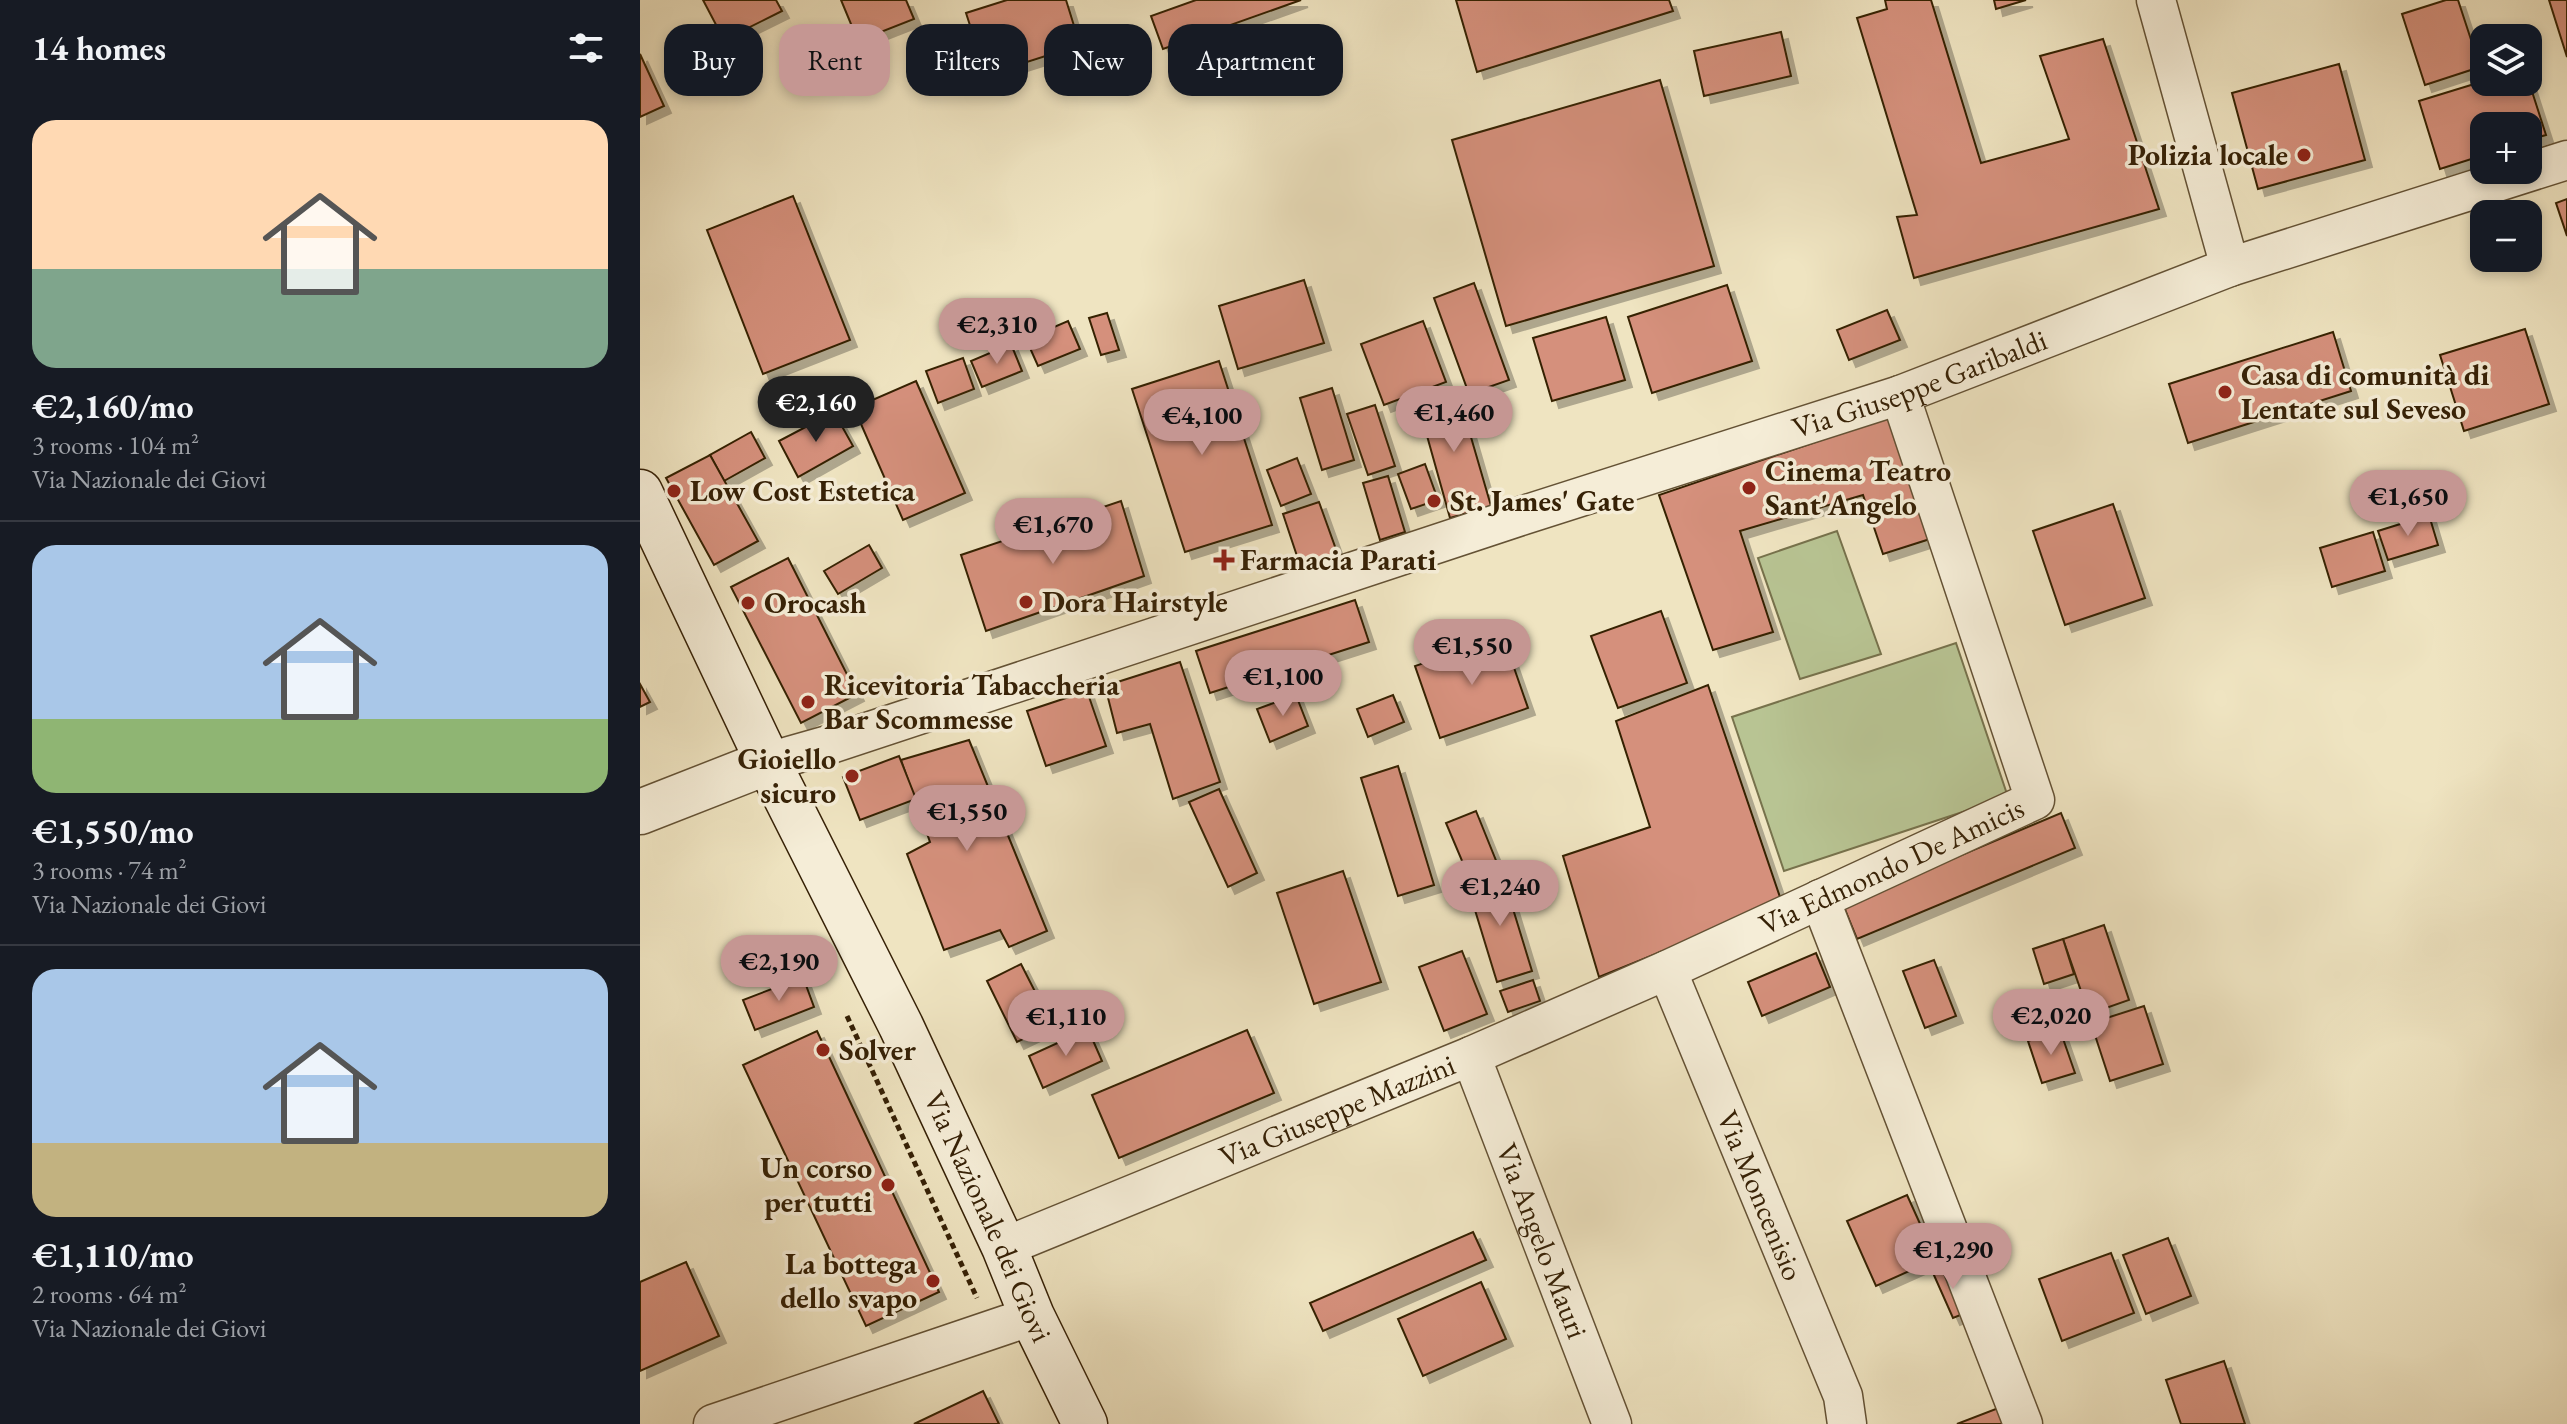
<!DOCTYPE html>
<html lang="en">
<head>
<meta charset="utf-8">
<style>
	:root { --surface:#171b24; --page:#242831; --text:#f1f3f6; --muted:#9ea1a6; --line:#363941; --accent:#c59692 }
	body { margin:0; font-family:"EB Garamond",serif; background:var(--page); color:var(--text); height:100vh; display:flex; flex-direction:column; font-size:30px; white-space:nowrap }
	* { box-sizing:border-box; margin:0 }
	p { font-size:26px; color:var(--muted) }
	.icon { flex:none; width:44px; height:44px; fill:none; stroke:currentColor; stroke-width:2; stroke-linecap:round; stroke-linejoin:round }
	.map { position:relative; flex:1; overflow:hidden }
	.panel { display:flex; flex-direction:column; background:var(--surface); width:640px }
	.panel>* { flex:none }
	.top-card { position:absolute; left:24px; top:24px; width:760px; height:72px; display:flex; gap:16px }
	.fabs { position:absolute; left:1830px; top:24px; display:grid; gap:16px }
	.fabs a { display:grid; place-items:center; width:72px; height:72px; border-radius:16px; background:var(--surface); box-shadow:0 4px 12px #0003; font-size:40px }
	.price { position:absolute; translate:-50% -68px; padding:0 18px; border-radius:28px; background:var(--accent); color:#111; font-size:26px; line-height:52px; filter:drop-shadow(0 2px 4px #0008) }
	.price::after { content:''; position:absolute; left:50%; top:48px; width:24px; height:18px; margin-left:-12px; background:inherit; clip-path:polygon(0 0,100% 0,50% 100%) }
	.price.on { background:#222; color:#fff }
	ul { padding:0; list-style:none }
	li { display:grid; align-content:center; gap:16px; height:424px; padding:0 32px }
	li+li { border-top:2px solid var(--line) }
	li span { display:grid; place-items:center; height:248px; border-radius:24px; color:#555 }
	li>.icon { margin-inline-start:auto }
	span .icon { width:144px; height:144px; fill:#fffc; stroke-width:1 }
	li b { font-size:34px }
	h2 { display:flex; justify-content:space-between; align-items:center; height:96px; padding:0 32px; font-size:34px }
	.tag { padding:0 28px; border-radius:24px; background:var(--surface); box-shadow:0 4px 12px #0003; font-size:28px; line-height:72px }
	.tag.on { background:var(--accent); color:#111 }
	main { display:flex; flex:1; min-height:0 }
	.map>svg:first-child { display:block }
	.green { fill:#b8c493; stroke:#77724c; stroke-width:2 }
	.building { fill:#d5907b; stroke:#362106; stroke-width:2; filter:url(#shadow) }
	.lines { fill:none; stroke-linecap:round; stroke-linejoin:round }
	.minor-casing { stroke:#645235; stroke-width:41 }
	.tertiary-casing { stroke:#645235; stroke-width:47 }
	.secondary-casing { stroke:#362106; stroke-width:47 }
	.path { stroke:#362106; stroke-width:5; stroke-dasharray:6 4; stroke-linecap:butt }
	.minor { stroke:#f5edd7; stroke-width:38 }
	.tertiary { stroke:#f5edd7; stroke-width:44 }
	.secondary { stroke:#f5edd7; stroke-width:44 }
	.poi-dot { fill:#8f2418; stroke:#f5edd7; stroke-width:3 }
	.labels { text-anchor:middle; stroke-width:7; stroke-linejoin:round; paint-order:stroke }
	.poi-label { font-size:30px; font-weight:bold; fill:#362106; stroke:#f5edd7; text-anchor:start }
	.street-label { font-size:30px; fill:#362106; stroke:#f5edd7 }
</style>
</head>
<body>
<main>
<section class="panel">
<h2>14 homes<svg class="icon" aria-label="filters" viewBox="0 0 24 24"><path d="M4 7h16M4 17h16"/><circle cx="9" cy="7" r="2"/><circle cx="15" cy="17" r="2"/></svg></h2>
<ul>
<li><span style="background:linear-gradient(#ffd9b3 60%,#7fa58c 0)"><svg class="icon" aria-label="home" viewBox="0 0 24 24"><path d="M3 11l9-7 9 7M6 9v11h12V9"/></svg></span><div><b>€2,160/mo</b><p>3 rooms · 104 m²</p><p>Via Nazionale dei Giovi</p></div></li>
<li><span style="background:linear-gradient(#a9c7e8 70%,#8fb573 0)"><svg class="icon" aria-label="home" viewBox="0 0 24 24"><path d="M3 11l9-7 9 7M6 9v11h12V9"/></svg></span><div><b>€1,550/mo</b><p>3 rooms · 74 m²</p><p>Via Nazionale dei Giovi</p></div></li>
<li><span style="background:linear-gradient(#a9c7e8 70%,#c2b280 0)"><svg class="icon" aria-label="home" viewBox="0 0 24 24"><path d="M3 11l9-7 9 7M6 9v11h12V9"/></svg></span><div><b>€1,110/mo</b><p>2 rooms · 64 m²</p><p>Via Nazionale dei Giovi</p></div></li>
</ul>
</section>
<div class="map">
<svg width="1927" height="1424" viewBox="0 0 1927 1424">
	<defs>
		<filter id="shadow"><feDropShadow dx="7" dy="7" stdDeviation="0" flood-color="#0004"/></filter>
	</defs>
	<rect width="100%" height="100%" fill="#efe4c1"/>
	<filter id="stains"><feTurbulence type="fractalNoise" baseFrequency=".0025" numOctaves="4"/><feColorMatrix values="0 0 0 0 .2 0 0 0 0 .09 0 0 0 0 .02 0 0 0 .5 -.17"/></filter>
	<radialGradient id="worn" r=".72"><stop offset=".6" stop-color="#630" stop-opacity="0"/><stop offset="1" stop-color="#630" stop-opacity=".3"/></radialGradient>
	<g class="green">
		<path d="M1197,531L1241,654L1160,679L1118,558Z"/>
		<path d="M1316,643L1368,797L1144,871L1092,717Z"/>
	</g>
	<g class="building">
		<path d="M63,0H136L142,11L84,40Z"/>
		<path d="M201,0H266L274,19L218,41Z"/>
		<path d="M367,0H426L440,45L346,75L326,13Z"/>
		<path d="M556,0H661L523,49L511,16Z"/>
		<path d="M816,0H1029L1033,11L837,72Z"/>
		<path d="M1245,0H1291L1341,163L1429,139L1400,56L1463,39L1519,209L1274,278L1257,217L1277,215L1217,18L1247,9Z"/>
		<path d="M1354,0H1386L1356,9Z"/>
		<path d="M1806,0H1818L1840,67L1785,85L1762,14Z"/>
		<path d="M1909,0H1927V57Z"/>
		<path d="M1141,32L1151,76L1064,96L1054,51Z"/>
		<path d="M0,54L24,106L0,117Z"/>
		<path d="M1699,64L1725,160L1618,189L1592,93Z"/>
		<path d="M1888,79L1906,135L1888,140V126H1844V155L1800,169L1779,101L1844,81L1888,82Z"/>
		<path d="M1020,80L1074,266L866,326L812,140Z"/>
		<path d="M153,196L210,340L123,374L67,230Z"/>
		<path d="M1927,199V236L1916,203Z"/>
		<path d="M664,280L684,343L598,369L579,306Z"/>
		<path d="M834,283L869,380L829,394L794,298Z"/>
		<path d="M1087,285L1112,361L1012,393L988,317Z"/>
		<path d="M1247,310L1260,340L1209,360L1197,330Z"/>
		<path d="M467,313L479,350L461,355L449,318Z"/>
		<path d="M966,317L985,380L912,401L893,338Z"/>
		<path d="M428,321L440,349L398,366L386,339Z"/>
		<path d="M783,321L806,382L744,405L721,344Z"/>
		<path d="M1885,329L1909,404L1824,431L1800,355Z"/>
		<path d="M1693,332L1711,391L1548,443L1529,384Z"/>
		<path d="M371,344L382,371L342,387L331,361Z"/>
		<path d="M323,358L334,389L298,403L286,371Z"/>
		<path d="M579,361L632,525L545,552L492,389Z"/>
		<path d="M276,381L325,493L263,520L214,408Z"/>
		<path d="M692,388L714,460L682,470L660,398Z"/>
		<path d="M817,389L851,506L810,518L777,400Z"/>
		<path d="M735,405L755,466L728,475L707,414Z"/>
		<path d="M194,412L213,446L158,477L139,441Z"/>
		<path d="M1252,416L1293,538L1243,554L1223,495L1100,531L1133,632L1073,650L1019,495Z"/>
		<path d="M111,432L125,458L84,481L70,455Z"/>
		<path d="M70,455L118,541L74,565L26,478Z"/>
		<path d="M657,458L671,494L641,506L627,470Z"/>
		<path d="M785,464L798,500L771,509L758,474Z"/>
		<path d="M748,476L765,532L740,540L723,483Z"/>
		<path d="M481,501L504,576L346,631L321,555Z"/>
		<path d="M679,502L698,555L661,568L643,514Z"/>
		<path d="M1473,504L1505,598L1425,625L1393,531Z"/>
		<path d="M1789,515L1798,545L1748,560L1738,531Z"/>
		<path d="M1733,532L1745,571L1692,587L1680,548Z"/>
		<path d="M229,545L242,568L198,594L184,571Z"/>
		<path d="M148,558L217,694L161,723L91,587Z"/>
		<path d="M715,600L729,642L570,693L556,651Z"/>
		<path d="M1021,611L1047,683L978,708L951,636Z"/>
		<path d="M863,636L888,708L800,738L775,666Z"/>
		<path d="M540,662L580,782L533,799L510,724L477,733L465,686Z"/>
		<path d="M0,684L10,702L0,707Z"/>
		<path d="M1068,685L1142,903L959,977L923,856L1010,827L976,721Z"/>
		<path d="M447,691L466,746L406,766L387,711Z"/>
		<path d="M656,695L668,726L630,742L617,709Z"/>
		<path d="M753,695L764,722L728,737L717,709Z"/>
		<path d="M329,740L407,931L369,947L360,930L304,950L267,854L290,842L261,760Z"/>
		<path d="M259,756L276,799L220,820L203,777Z"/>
		<path d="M758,766L794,885L758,896L721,778Z"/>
		<path d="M579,789L617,873L588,887L549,802Z"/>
		<path d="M836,811L857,863L828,875L806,823Z"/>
		<path d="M1421,813L1435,848L1217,939L1203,905Z"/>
		<path d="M703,871L741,982L674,1004L637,893Z"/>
		<path d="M862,873L892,971L857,982L827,884Z"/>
		<path d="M1464,925L1489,1000L1449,1014L1423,939Z"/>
		<path d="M1423,939L1434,974L1404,984L1393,949Z"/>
		<path d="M822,951L847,1014L804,1031L779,967Z"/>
		<path d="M1176,953L1190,987L1122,1016L1108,982Z"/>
		<path d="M1294,960L1316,1016L1285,1028L1263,971Z"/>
		<path d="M381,964L412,1025L377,1042L347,981Z"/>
		<path d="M163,977L174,1007L115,1030L103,1000Z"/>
		<path d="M893,980L900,1001L868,1012L860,991Z"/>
		<path d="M1504,1006L1523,1064L1470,1081L1451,1023Z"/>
		<path d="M448,1029L462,1061L403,1088L389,1056Z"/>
		<path d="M607,1030L634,1093L479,1158L452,1095Z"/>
		<path d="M1420,1030L1435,1073L1402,1083L1388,1041Z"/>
		<path d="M177,1031L299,1292L226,1326L103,1065Z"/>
		<path d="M1267,1195L1296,1259L1236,1286L1207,1221Z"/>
		<path d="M833,1232L846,1260L683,1331L670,1303Z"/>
		<path d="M1528,1238L1551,1296L1506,1314L1483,1255Z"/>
		<path d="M1471,1253L1494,1313L1422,1341L1399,1279Z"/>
		<path d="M46,1262L79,1336L0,1371V1282Z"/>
		<path d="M1313,1264L1333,1310L1313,1318L1293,1273Z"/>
		<path d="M841,1282L866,1339L783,1376L758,1319Z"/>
		<path d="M1584,1361L1605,1424H1541L1526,1380Z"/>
		<path d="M343,1391L359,1424H274Z"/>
		<path d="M1361,1407L1368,1424H1317Z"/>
	</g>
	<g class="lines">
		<g class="minor-casing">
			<g id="minor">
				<path d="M1516,0L1590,267"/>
				<path id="s1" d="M128,762L188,745L884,515L1260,395L1590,267L1927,160"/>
				<path d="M1180,899L1383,1424"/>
				<path id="s2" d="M1027,970L1203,1396L1207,1424"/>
				<path id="s3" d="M831,1056L972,1424"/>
				<path id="s4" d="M364,1247L831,1056L1027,970L1395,800L1260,395"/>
				<path d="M73,1424L392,1316"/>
			</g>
		</g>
		<g class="tertiary-casing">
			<path id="tertiary" d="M0,812L128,762"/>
		</g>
		<g class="secondary-casing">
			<g id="secondary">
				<path id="s5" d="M0,492L128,762L261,1026L364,1247L392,1316L445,1424"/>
			</g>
		</g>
		<path class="path" d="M207,1016L337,1298"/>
		<use href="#minor" class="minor"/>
		<use href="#tertiary" class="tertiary"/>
		<use href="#secondary" class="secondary"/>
	</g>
	<g class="poi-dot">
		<circle cx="1664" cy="155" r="8"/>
		<circle cx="1585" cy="392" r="8"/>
		<circle cx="1109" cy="488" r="8"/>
		<circle cx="34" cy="491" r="8"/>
		<circle cx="794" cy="501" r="8"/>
		<path d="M580 548h8v8h8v8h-8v8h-8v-8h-8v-8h8z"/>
		<circle cx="386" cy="602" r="8"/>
		<circle cx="108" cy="603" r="8"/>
		<circle cx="168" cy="702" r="8"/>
		<circle cx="212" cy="776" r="8"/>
		<circle cx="183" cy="1050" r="8"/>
		<circle cx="248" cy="1185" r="8"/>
		<circle cx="293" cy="1281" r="8"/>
	</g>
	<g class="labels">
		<g class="poi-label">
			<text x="1648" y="165" text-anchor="end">Polizia locale</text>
			<text x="1601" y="385">Casa di comunità di<tspan x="1601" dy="34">Lentate sul Seveso</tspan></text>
			<text x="1125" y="481">Cinema Teatro<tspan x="1125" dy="34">Sant'Angelo</tspan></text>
			<text x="50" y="501">Low Cost Estetica</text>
			<text x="810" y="511">St. James' Gate</text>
			<text x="600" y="570">Farmacia Parati</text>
			<text x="402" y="612">Dora Hairstyle</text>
			<text x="124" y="613">Orocash</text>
			<text x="184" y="695">Ricevitoria Tabaccheria<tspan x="184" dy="34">Bar Scommesse</tspan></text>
			<text x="196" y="769" text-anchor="end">Gioiello<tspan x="196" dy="34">sicuro</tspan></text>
			<text x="199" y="1060">Solver</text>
			<text x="232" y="1178" text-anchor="end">Un corso<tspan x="232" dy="34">per tutti</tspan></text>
			<text x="277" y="1274" text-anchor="end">La bottega<tspan x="277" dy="34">dello svapo</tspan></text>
		</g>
		<g class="street-label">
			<text dy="10" stroke="none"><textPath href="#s1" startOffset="1212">Via Giuseppe Garibaldi</textPath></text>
			<text dy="10" stroke="none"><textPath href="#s4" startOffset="966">Via Edmondo De Amicis</textPath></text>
			<text dy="10" stroke="none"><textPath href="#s4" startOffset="360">Via Giuseppe Mazzini</textPath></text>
			<text dy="10" stroke="none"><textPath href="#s2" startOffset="244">Via Moncenisio</textPath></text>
			<text dy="10" stroke="none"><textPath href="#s5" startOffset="804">Via Nazionale dei Giovi</textPath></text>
			<text dy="10" stroke="none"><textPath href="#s3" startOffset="198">Via Angelo Mauri</textPath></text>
		</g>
	</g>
	<rect width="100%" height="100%" filter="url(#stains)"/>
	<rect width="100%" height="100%" fill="url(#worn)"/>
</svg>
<div class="fabs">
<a><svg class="icon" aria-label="layers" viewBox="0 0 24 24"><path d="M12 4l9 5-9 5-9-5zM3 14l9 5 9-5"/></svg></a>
<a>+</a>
<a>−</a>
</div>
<b class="price" style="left:357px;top:366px">€2,310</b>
<b class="price on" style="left:176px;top:444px">€2,160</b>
<b class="price" style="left:814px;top:454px">€1,460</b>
<b class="price" style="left:562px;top:457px">€4,100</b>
<b class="price" style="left:1768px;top:538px">€1,650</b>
<b class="price" style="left:413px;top:566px">€1,670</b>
<b class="price" style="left:832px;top:687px">€1,550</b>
<b class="price" style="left:643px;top:718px">€1,100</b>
<b class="price" style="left:327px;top:853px">€1,550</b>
<b class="price" style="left:860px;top:928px">€1,240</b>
<b class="price" style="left:139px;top:1003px">€2,190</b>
<b class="price" style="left:1411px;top:1057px">€2,020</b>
<b class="price" style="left:426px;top:1058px">€1,110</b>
<b class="price" style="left:1313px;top:1291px">€1,290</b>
<div class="top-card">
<a class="tag">Buy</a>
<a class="tag on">Rent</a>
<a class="tag">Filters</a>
<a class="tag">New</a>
<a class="tag">Apartment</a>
</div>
</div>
</main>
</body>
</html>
